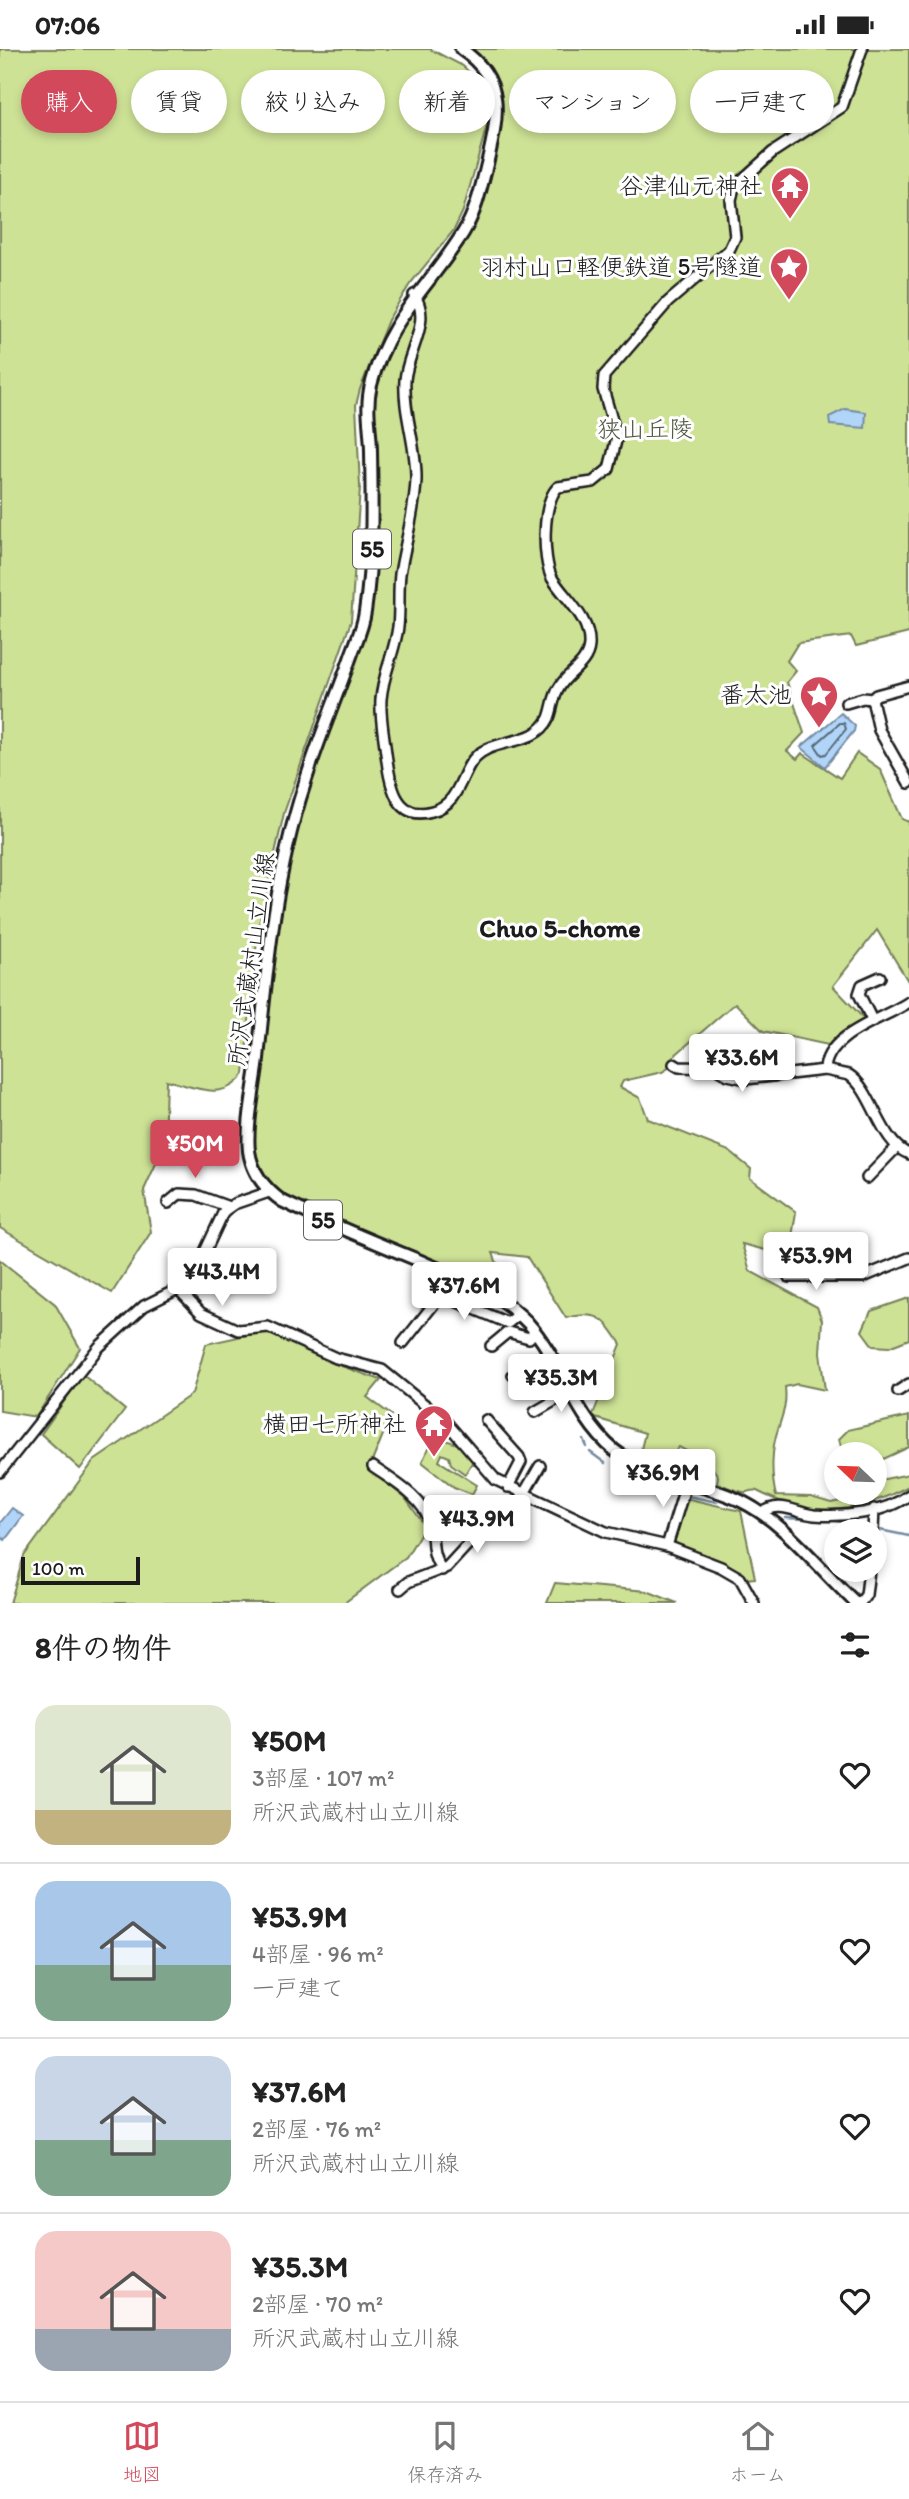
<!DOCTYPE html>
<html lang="ja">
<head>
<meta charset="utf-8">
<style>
	:root { --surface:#fff; --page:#f2f2f2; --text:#222; --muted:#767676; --line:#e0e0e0; --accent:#d1495b }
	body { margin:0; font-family:Itim,"Klee One",sans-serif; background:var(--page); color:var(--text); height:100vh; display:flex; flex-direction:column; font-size:26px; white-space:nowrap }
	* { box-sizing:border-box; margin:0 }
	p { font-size:23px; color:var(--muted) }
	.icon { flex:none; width:38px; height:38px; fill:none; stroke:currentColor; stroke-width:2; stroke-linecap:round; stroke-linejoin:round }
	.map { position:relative; height:1554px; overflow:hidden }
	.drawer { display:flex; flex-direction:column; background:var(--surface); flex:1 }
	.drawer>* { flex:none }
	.guide { position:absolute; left:21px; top:21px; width:868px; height:63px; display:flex; gap:14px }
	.needle { width:46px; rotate:293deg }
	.tools { position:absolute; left:824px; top:1393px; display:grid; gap:14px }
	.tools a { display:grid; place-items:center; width:63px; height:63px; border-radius:50%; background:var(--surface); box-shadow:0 4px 10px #0003; font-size:35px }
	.scale { position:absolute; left:21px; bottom:18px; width:119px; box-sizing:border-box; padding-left:7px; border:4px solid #1c1c1c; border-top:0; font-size:19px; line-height:24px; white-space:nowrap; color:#1c1c1c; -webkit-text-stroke:5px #fff; paint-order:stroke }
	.price { position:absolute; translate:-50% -60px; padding:0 16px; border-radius:7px; background:#fff; color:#222; font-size:23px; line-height:46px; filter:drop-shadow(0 2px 4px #0008) }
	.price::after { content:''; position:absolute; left:50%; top:42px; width:21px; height:16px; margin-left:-10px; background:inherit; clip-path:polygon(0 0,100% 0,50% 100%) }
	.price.active { background:var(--accent); color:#fff }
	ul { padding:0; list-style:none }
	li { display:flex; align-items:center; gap:21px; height:175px; padding:0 35px }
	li+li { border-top:2px solid var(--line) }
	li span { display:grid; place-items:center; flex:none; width:196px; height:140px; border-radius:21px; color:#555 }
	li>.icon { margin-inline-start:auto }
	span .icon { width:84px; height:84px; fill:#fffc; stroke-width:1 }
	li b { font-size:30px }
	h2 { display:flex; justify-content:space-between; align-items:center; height:84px; padding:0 35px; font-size:30px }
	.chip { padding:0 24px; border-radius:32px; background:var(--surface); box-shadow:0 4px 10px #0003; font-size:24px; line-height:63px }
	.chip.active { background:var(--accent); color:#fff }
	.status { display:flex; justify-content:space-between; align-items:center; height:49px; padding:0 35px; background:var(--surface); direction:ltr }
	.status svg { height:19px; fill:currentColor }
	.dock { display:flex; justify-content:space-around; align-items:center; height:98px; border-top:2px solid var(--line); background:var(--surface); font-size:19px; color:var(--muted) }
	.dock a { display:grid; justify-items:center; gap:4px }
	.dock .active { color:var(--accent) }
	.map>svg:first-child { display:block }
	.green { fill:#cee296; stroke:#757f59; stroke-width:2 }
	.water { fill:#b0d5f9; stroke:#758ba1; stroke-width:2 }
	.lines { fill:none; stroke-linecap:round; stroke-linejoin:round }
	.shore { stroke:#576674; stroke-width:2 }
	.stream { stroke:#758ba1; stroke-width:2.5 }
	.minor-casing { stroke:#1c1c1c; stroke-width:14 }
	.major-casing { stroke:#1c1c1c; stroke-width:16 }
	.minor { stroke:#fff; stroke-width:9 }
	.major { stroke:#fff; stroke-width:10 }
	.labels { text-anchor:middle; stroke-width:6; stroke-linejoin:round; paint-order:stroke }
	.shield { fill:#fff; stroke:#606060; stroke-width:2 }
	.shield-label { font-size:23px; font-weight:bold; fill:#1c1c1c }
	.poi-label { font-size:24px; fill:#1c1c1c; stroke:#fff; text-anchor:end }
	.park-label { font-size:24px; fill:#515741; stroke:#fff }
	.street-label { font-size:24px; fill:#1c1c1c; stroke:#fff }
	.neighbourhood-label { font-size:26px; font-weight:bold; fill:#1c1c1c; stroke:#fff }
</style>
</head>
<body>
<div class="status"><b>07:06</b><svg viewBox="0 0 49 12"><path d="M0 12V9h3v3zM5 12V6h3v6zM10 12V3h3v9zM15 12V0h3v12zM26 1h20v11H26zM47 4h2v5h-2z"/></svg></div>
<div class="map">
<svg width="909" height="1554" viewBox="0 0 909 1554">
	<rect width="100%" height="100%" fill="#fff"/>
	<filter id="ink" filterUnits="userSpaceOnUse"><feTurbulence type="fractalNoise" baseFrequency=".0143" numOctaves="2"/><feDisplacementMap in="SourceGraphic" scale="14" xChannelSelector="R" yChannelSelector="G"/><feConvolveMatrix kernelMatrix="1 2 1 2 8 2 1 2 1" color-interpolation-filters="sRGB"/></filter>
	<g filter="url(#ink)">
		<g class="green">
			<path d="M0,0H430L463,17L473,27L488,58L487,76L463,162L454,181L410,235L388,271L360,340L356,356L360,438L351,572L284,764L258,880L244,1025C223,1054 195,1038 166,1031L164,1097L144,1141L151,1183L112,1244L0,1179Z"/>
			<path d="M461,0H909V584L856,597L851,587L798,594L787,612L796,622L787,633L804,684L787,702L797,710L802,704L840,729L857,704L880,720L902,770L909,773V934L877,881L833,937L866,972L828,996L763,982L735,954L673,1008L672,1017L662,1023L623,1032L620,1038L640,1049L648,1070L729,1102L751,1120L750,1129L796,1163L789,1207L742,1195L750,1222L817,1258L822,1271L820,1304L825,1341L797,1335L785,1338C787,1356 783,1364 778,1380C771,1400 771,1427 776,1447L811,1448L831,1454L854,1449L853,1444H875V1432L909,1425V1437C853,1466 811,1470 757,1442C753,1440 748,1444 743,1443C734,1441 726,1437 717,1434L718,1427L709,1414L679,1398L666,1416L640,1404L645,1384L592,1368L621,1295C604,1269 598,1261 566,1269L527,1208L493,1204L498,1217L487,1242L282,1152L252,1114L255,1031L284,808L365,568L372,511L368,357L394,278L462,186L494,88L492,33Z"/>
			<path d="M0,1211L55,1255L80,1299L36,1368L0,1362Z"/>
			<path d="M909,1249V1290L889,1298L873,1297L862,1282L871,1262Z"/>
			<path d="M270,1281L330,1313L381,1331L367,1348L391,1366L369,1420L405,1449L425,1477L406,1508L344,1554H10L24,1507L94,1412L192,1345L206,1295Z"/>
			<path d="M83,1326L125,1361L80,1420L41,1385Z"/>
			<path d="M909,1367V1398L875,1414V1405H843L839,1390L848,1381Z"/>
			<path d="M434,1387L460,1396L473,1412L465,1425L451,1415L449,1408L442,1405L439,1412L477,1436L472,1445L454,1438L422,1413Z"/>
			<path d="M685,1449L741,1462L755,1529L745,1530L735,1522L677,1498L673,1486Z"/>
			<path d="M555,1534L647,1542L677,1554H547Z"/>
		</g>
		<g class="water">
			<path d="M845,360L866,363L865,379L830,376L829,368Z"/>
			<path d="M841,664L855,677L854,682L825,718L801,698Z"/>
			<path d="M12,1459L23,1467L5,1491L0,1487V1474Z"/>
		</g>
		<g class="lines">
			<path class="shore" d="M840,674H844L846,680L826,705L822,706L815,696Z"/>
			<g class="stream">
				<path d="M584,1391L587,1398"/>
				<path d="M590,1403L605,1414"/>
				<path d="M618,1421L635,1428"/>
				<path d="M642,1429L654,1432"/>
				<path d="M659,1433L680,1443"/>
				<path d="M688,1447L717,1453"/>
				<path d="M786,1469L823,1471"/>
				<path d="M831,1471L909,1487"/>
			</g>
			<g class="minor-casing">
				<g id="minor">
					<path d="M414,246C433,271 407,303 405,331C403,365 417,397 416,431C415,462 405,494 400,525C398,542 400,560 398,578C395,602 383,625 381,650C380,666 383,681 385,697C389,724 391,774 432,762C456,756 459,733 470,715C488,685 534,701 549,669C553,659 553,648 559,639C567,623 587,617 589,597C591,569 565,550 552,529C542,510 542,453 558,438L593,433L609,420L617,388L603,340L604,327L668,253L729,201L735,188L731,151L734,138L773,103L842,58L862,0"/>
					<path d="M872,650L879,681L909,734"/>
					<path d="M846,654L863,649L872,650L876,646L909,637"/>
					<path d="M872,971L859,945L862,936L880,928"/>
					<path d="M674,1015L679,1018L716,1019L728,1026L746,1030L825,1021L849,1026C873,1041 880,1094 909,1105"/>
					<path d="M825,1021C826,985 884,970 909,953"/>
					<path d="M867,1129L897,1098"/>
					<path d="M168,1154L179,1145L196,1146L229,1158"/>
					<path d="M434,1218L427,1234L441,1246"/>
					<path d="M789,1228H863L909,1209"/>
					<path d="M178,1240L201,1264L238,1281L268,1278L336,1309L382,1321L446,1373L496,1431L606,1483L667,1497L721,1518L740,1529L754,1554"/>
					<path d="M403,1294L441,1246L508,1274L518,1266"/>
					<path d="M491,1297L508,1283L529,1289L535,1283"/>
					<path d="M513,1326L550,1304"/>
					<path d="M898,1342L909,1335"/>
					<path d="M535,1363L571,1342"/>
					<path d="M486,1371L519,1408L521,1413L508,1438"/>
					<path d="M373,1418C393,1432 424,1449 430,1474C435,1494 429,1502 442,1521"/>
					<path d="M0,1423L99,1298L144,1257L178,1240L202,1209L224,1162L234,1155L269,1143"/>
					<path d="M457,1459L479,1487"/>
					<path d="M763,1464C779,1451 796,1464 814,1466C844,1468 884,1465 909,1446"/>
					<path d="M873,1482L874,1460"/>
					<path d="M667,1497L687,1432"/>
					<path d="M400,1540L408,1533L447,1518L470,1493L508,1472L540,1417"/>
					<path d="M860,1554L866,1546L869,1521"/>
				</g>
			</g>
			<g class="major-casing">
				<path id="major" d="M461,0C507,31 498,68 487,115C481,139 476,163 463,184C429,238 388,270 371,336C365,359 371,381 371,403C372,457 373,510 365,563C363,579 355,595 350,610C335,652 317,694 304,737C275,826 267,918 258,1010C255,1037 246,1076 249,1102C252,1123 265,1140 282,1152C325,1173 369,1191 413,1209C453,1226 497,1241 528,1274C562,1312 574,1368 614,1401C649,1429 702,1433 741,1452C787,1475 819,1520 856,1554"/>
			</g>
			<use href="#minor" class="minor"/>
			<use href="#major" class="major"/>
		</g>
	</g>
	<defs>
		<g id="temple-pin" transform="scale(2.0125)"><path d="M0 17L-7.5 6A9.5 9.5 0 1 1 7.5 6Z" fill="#d1495b" stroke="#fff"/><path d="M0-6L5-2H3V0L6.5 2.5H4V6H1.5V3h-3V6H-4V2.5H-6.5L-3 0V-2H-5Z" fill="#fff"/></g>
		<g id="sight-pin" transform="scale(2.0125)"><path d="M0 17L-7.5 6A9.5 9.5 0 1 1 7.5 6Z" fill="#d1495b" stroke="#fff"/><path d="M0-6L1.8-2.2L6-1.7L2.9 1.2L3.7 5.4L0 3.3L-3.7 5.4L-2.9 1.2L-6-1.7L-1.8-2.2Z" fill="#fff"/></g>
	</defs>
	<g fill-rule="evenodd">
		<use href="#temple-pin" x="790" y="137"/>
		<use href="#sight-pin" x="789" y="218"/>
		<use href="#sight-pin" x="819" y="646"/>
		<use href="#temple-pin" x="434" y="1375"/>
	</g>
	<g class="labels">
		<g class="shield">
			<rect x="353" y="480.5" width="38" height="39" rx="5"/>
			<rect x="304" y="1151.5" width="38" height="39" rx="5"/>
		</g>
		<g class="shield-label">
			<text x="372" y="508">55</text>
			<text x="323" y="1179">55</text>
		</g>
		<g class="poi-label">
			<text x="763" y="145">谷津仙元神社</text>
			<text x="762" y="226">羽村山口軽便鉄道 5号隧道</text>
			<text x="792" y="654">番太池</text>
			<text x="407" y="1383">横田七所神社</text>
		</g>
		<g class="park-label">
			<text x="645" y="388">狭山丘陵</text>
		</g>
		<g class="street-label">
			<text transform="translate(251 910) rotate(-82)" y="8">所沢武蔵村山立川線</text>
		</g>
		<g class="neighbourhood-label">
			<text x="560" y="888">Chuo 5-chome</text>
		</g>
	</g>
</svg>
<div class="tools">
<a><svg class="needle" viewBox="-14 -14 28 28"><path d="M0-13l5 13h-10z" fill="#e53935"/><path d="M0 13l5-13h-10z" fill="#767676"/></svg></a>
<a><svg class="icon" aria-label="layers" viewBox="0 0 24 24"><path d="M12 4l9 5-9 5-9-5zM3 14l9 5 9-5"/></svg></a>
</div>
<div class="scale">100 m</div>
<b class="price" style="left:742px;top:1045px">¥33.6M</b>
<b class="price active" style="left:195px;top:1131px">¥50M</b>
<b class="price" style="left:816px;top:1243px">¥53.9M</b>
<b class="price" style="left:222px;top:1259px">¥43.4M</b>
<b class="price" style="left:464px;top:1273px">¥37.6M</b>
<b class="price" style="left:561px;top:1365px">¥35.3M</b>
<b class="price" style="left:663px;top:1460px">¥36.9M</b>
<b class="price" style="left:477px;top:1506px">¥43.9M</b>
<div class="guide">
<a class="chip active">購入</a>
<a class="chip">賃貸</a>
<a class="chip">絞り込み</a>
<a class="chip">新着</a>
<a class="chip">マンション</a>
<a class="chip">一戸建て</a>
</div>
</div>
<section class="drawer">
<h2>8件の物件<svg class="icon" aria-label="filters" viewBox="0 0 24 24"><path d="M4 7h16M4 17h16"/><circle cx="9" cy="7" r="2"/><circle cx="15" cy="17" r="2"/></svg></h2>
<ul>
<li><span style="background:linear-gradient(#dfe7d0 75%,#c2b280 0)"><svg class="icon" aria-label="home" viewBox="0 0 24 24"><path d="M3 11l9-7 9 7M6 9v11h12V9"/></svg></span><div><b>¥50M</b><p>3部屋 · 107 m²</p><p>所沢武蔵村山立川線</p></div><svg class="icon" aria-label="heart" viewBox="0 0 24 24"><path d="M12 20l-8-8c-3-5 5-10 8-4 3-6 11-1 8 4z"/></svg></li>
<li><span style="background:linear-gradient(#a9c7e8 60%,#7fa58c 0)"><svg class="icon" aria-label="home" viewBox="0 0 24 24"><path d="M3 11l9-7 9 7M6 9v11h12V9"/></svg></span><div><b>¥53.9M</b><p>4部屋 · 96 m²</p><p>一戸建て</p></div><svg class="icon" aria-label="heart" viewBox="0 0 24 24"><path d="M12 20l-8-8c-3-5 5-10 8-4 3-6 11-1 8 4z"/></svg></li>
<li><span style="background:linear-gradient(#c9d6e8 60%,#7fa58c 0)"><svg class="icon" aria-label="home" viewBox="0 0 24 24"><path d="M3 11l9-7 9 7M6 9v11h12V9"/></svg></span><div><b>¥37.6M</b><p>2部屋 · 76 m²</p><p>所沢武蔵村山立川線</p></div><svg class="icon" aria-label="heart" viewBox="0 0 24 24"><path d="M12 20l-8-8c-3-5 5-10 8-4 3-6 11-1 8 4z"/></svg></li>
<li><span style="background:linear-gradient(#f6c9c9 70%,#9aa5b1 0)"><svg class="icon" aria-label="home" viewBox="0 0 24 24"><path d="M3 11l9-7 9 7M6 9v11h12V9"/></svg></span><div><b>¥35.3M</b><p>2部屋 · 70 m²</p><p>所沢武蔵村山立川線</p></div><svg class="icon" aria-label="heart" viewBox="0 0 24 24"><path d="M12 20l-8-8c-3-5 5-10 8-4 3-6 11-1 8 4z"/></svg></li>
</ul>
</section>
<nav class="dock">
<a class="active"><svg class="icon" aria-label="map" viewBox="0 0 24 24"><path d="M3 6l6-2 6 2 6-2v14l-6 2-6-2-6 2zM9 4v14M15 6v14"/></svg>地図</a>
<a><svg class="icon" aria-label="saved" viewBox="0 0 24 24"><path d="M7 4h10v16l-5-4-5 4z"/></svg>保存済み</a>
<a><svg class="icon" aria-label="home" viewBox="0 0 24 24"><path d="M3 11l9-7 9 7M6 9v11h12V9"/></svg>ホーム</a>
</nav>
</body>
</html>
